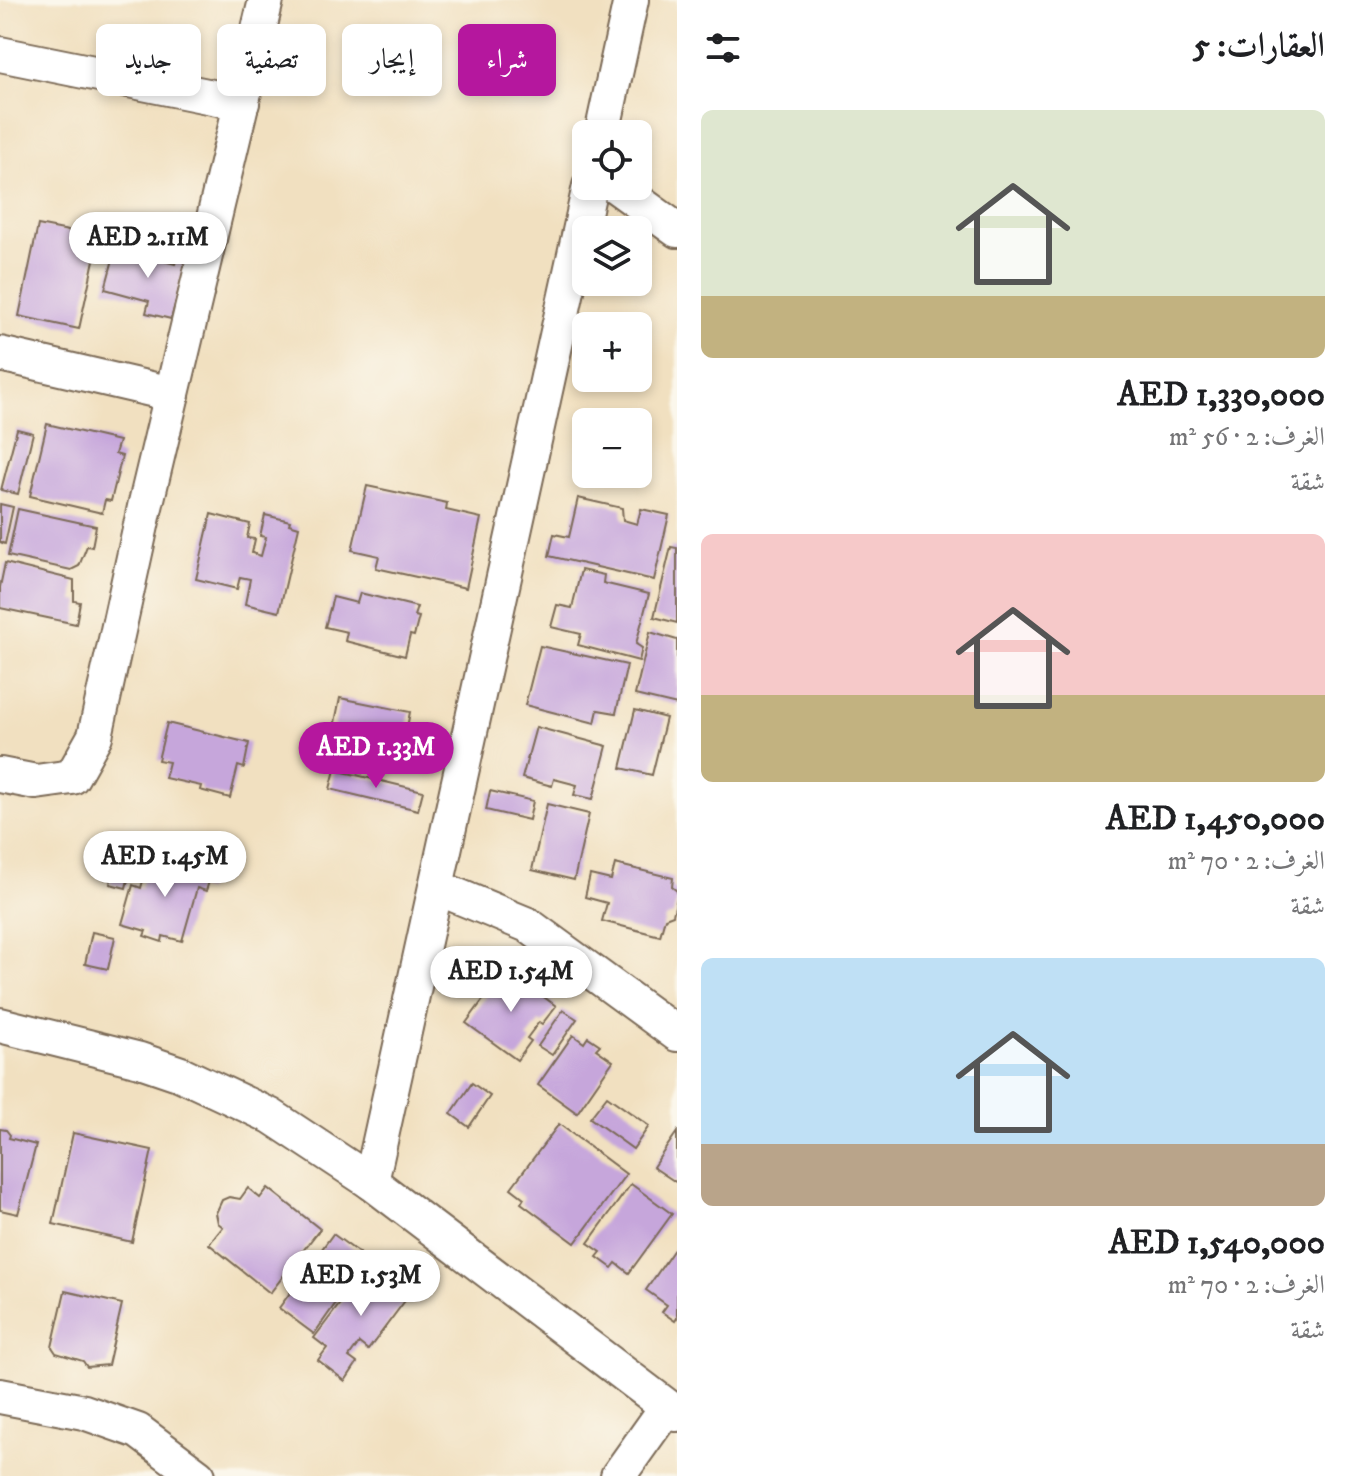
<!DOCTYPE html>
<html lang="ar">
<head>
<meta charset="utf-8">
<style>
	:root { --surface:#fff; --page:#f6f6f6; --text:#202124; --muted:#757577; --accent:#b5179e }
	body { margin:0; font-family:"IM FELL DW Pica",Amiri,serif; background:var(--page); color:var(--text); direction:rtl; height:100vh; display:flex; flex-direction:column; font-size:30px; white-space:nowrap }
	* { box-sizing:border-box; margin:0 }
	p { font-size:26px; color:var(--muted) }
	.icon { flex:none; width:44px; height:44px; fill:none; stroke:currentColor; stroke-width:2; stroke-linecap:round; stroke-linejoin:round }
	.map { position:relative; flex:1; overflow:hidden; direction:ltr }
	.panel { display:flex; flex-direction:column; background:var(--surface); width:672px }
	.panel>* { flex:none }
	.banner { position:absolute; left:24px; top:24px; width:532px; height:72px; direction:rtl; display:flex; gap:16px }
	.controls { position:absolute; left:572px; top:120px; display:grid; gap:16px }
	.controls a { display:grid; place-items:center; width:80px; height:80px; border-radius:12px; background:var(--surface); box-shadow:0 4px 12px #0003; font-size:40px }
	.price { position:absolute; translate:-50% -68px; padding:0 18px; border-radius:28px; background:#fff; color:#222; font-size:26px; line-height:52px; filter:drop-shadow(0 2px 4px #0008) }
	.price::after { content:''; position:absolute; left:50%; top:48px; width:24px; height:18px; margin-left:-12px; background:inherit; clip-path:polygon(0 0,100% 0,50% 100%) }
	.price.active { background:var(--accent); color:#fff }
	ul { padding:0; list-style:none }
	li { display:grid; align-content:center; gap:16px; height:424px; padding:0 24px }
	li span { display:grid; place-items:center; height:248px; border-radius:12px; color:#555 }
	li>.icon { margin-inline-start:auto }
	span .icon { width:144px; height:144px; fill:#fffc; stroke-width:1 }
	li b { font-size:34px }
	h2 { display:flex; justify-content:space-between; align-items:center; height:96px; padding:0 24px; font-size:34px }
	.chip { padding:0 28px; border-radius:12px; background:var(--surface); box-shadow:0 4px 12px #0003; font-size:28px; line-height:72px }
	.chip.active { background:var(--accent); color:#fff }
	main { display:flex; flex:1; min-height:0 }
	.map>svg:first-child { display:block }
	.building { fill:#c6a6db }
	.lines { fill:none; stroke-linecap:round; stroke-linejoin:round }
	.minor-casing { stroke:#7b6a57; stroke-width:38 }
	.minor { stroke:#fff; stroke-width:34 }
</style>
</head>
<body>
<main>
<section class="panel">
<h2>العقارات: 5<svg class="icon" aria-label="filters" viewBox="0 0 24 24"><path d="M4 7h16M4 17h16"/><circle cx="9" cy="7" r="2"/><circle cx="15" cy="17" r="2"/></svg></h2>
<ul>
<li><span style="background:linear-gradient(#dfe7d0 75%,#c2b280 0)"><svg class="icon" aria-label="home" viewBox="0 0 24 24"><path d="M3 11l9-7 9 7M6 9v11h12V9"/></svg></span><div><b>AED 1,330,000</b><p>الغرف: 2 · 56 m²</p><p>شقة</p></div></li>
<li><span style="background:linear-gradient(#f6c9c9 65%,#c2b280 0)"><svg class="icon" aria-label="home" viewBox="0 0 24 24"><path d="M3 11l9-7 9 7M6 9v11h12V9"/></svg></span><div><b>AED 1,450,000</b><p>الغرف: 2 · 70 m²</p><p>شقة</p></div></li>
<li><span style="background:linear-gradient(#bfe0f5 75%,#b9a48a 0)"><svg class="icon" aria-label="home" viewBox="0 0 24 24"><path d="M3 11l9-7 9 7M6 9v11h12V9"/></svg></span><div><b>AED 1,540,000</b><p>الغرف: 2 · 70 m²</p><p>شقة</p></div></li>
</ul>
</section>
<div class="map">
<svg width="677" height="1476" viewBox="0 0 677 1476">
	<rect width="100%" height="100%" fill="#fbf7ec"/>
	<filter id="ink" filterUnits="userSpaceOnUse"><feTurbulence type="fractalNoise" baseFrequency=".0125" numOctaves="2"/><feDisplacementMap in="SourceGraphic" scale="16" xChannelSelector="R" yChannelSelector="G"/><feConvolveMatrix kernelMatrix="1 2 1 2 8 2 1 2 1" color-interpolation-filters="sRGB"/></filter>
	<filter id="wash" filterUnits="userSpaceOnUse"><feTurbulence type="fractalNoise" baseFrequency=".006" numOctaves="4" result="noise"/><feDisplacementMap in="SourceGraphic" scale="32" xChannelSelector="R" yChannelSelector="G"/><feGaussianBlur stdDeviation="1.8" result="paint"/><feColorMatrix in="noise" values="0 0 0 0 0 0 0 0 0 0 0 0 0 0 0 0 0 1.4 0 .05"/><feComposite in="paint" operator="in"/></filter>
	<g filter="url(#wash)">
		<rect width="100%" height="100%" fill="#f1e0c0"/>
		<g id="blocks">
			<g class="building">
				<path d="M38,225L99,237L79,329L19,316Z"/>
				<path d="M116,248L175,264L178,252L188,255L171,319L146,313L149,301L105,289Z"/>
				<path d="M47,424L119,441L115,454L122,456L111,501L105,500L102,513L30,496Z"/>
				<path d="M17,429L33,433L18,494L1,490Z"/>
				<path d="M367,486L447,503L446,510L481,518L466,588L376,568L379,556L352,550Z"/>
				<path d="M578,498L622,508L623,520L637,524L641,509L669,515L654,580L549,556L554,534L569,537Z"/>
				<path d="M0,504L13,507L5,544L0,542Z"/>
				<path d="M18,509L96,526L92,547L87,546L79,566L71,570L8,556Z"/>
				<path d="M211,514L250,524L247,538L255,539L252,553L261,556L266,537L260,536L265,515L290,521L289,524L299,527L279,612L245,604L250,579L240,577L237,589L196,579Z"/>
				<path d="M671,547L677,548V623L654,617Z"/>
				<path d="M5,563L74,580V601L80,602L76,624L0,608V587Z"/>
				<path d="M581,570L604,575L603,583L649,594L636,644L642,648L639,661L578,645L581,634L551,627L557,605L572,608Z"/>
				<path d="M360,593L417,607L414,616L419,617L414,636L410,635L405,656L345,641L347,632L325,627L333,597L357,603Z"/>
				<path d="M650,632L677,640V705L635,695Z"/>
				<path d="M540,646L627,665L616,713L598,710L595,723L525,705Z"/>
				<path d="M340,698L410,712L399,769L364,762L362,773L326,766Z"/>
				<path d="M635,710L666,718L652,775L621,768Z"/>
				<path d="M167,723L249,743L244,768L238,766L230,798L200,790L201,786L165,778L169,762L158,760Z"/>
				<path d="M536,727L607,746L593,799L574,795L577,785L554,779L552,786L522,778Z"/>
				<path d="M335,770L423,791L418,810L330,789Z"/>
				<path d="M490,791L533,801L529,820L486,810Z"/>
				<path d="M547,804L589,814L574,880L532,870Z"/>
				<path d="M119,843L136,847L126,888L110,884Z"/>
				<path d="M150,855L212,872L206,891L197,888L182,941L163,936L162,942L144,936L146,931L122,924L133,885L141,888Z"/>
				<path d="M615,864L673,878L672,887L677,891V898L673,915L665,918L660,936L602,921L607,903L585,897L590,875L611,880Z"/>
				<path d="M92,932L115,937L108,969L85,964Z"/>
				<path d="M506,969L556,1006L542,1024L539,1022L527,1038L531,1041L517,1060L466,1023Z"/>
				<path d="M563,1010L577,1019L552,1055L538,1046Z"/>
				<path d="M573,1035L584,1043L588,1037L600,1045L596,1049L613,1061L577,1113L538,1085Z"/>
				<path d="M472,1083L490,1096L469,1127L451,1114Z"/>
				<path d="M607,1096L649,1126L633,1149L590,1118Z"/>
				<path d="M559,1124L626,1174L575,1243L521,1203L524,1198L511,1188Z"/>
				<path d="M0,1129L6,1130L10,1135L9,1138L36,1145L18,1214L0,1210Z"/>
				<path d="M677,1132V1183L653,1167Z"/>
				<path d="M73,1133L152,1150L132,1242L53,1224Z"/>
				<path d="M631,1184L672,1214L629,1273L616,1263L612,1268L597,1257L601,1252L588,1243Z"/>
				<path d="M248,1188L260,1198L268,1188L320,1229L270,1293L209,1244L223,1227L218,1223L216,1213L222,1200L229,1197L240,1199Z"/>
				<path d="M333,1234L367,1259L314,1334L279,1308Z"/>
				<path d="M677,1245V1318L675,1321L662,1312L667,1305L646,1290Z"/>
				<path d="M373,1260L413,1290L368,1350L359,1343L349,1357L357,1363L345,1381L318,1360L327,1348L314,1338Z"/>
				<path d="M65,1291L122,1304L108,1365L87,1367L83,1361L56,1353L52,1347Z"/>
			</g>
		</g>
	</g>
	<g filter="url(#ink)">
		<use href="#blocks" fill-opacity="0" stroke="#7b6a57" stroke-width="2"/>
		<g class="lines">
			<g class="minor-casing">
				<g id="minor">
					<path d="M0,54L242,103"/>
					<path d="M602,134L631,0"/>
					<path d="M616,186L677,230"/>
					<path d="M0,354L172,394"/>
					<path d="M0,775L36,782L72,777L95,736L145,507L266,0"/>
					<path d="M436,887L528,925L677,1034"/>
					<path d="M0,1025L140,1060L181,1074L271,1116L371,1182L677,1414"/>
					<path d="M371,1182L590,186"/>
					<path d="M0,1396L84,1412L138,1431L198,1476"/>
					<path d="M618,1476L667,1407"/>
				</g>
			</g>
			<use href="#minor" class="minor"/>
		</g>
	</g>
</svg>
<div class="controls">
<a><svg class="icon" aria-label="locate" viewBox="0 0 24 24"><circle cx="12" cy="12" r="6"/><path d="M12 2v4M12 18v4M2 12h4M18 12h4"/></svg></a>
<a><svg class="icon" aria-label="layers" viewBox="0 0 24 24"><path d="M12 4l9 5-9 5-9-5zM3 14l9 5 9-5"/></svg></a>
<a>+</a>
<a>−</a>
</div>
<b class="price" style="left:148px;top:280px">AED 2.11M</b>
<b class="price active" style="left:376px;top:790px">AED 1.33M</b>
<b class="price" style="left:165px;top:899px">AED 1.45M</b>
<b class="price" style="left:511px;top:1014px">AED 1.54M</b>
<b class="price" style="left:361px;top:1318px">AED 1.53M</b>
<div class="banner">
<a class="chip active">شراء</a>
<a class="chip">إيجار</a>
<a class="chip">تصفية</a>
<a class="chip">جديد</a>
</div>
</div>
</main>
</body>
</html>
